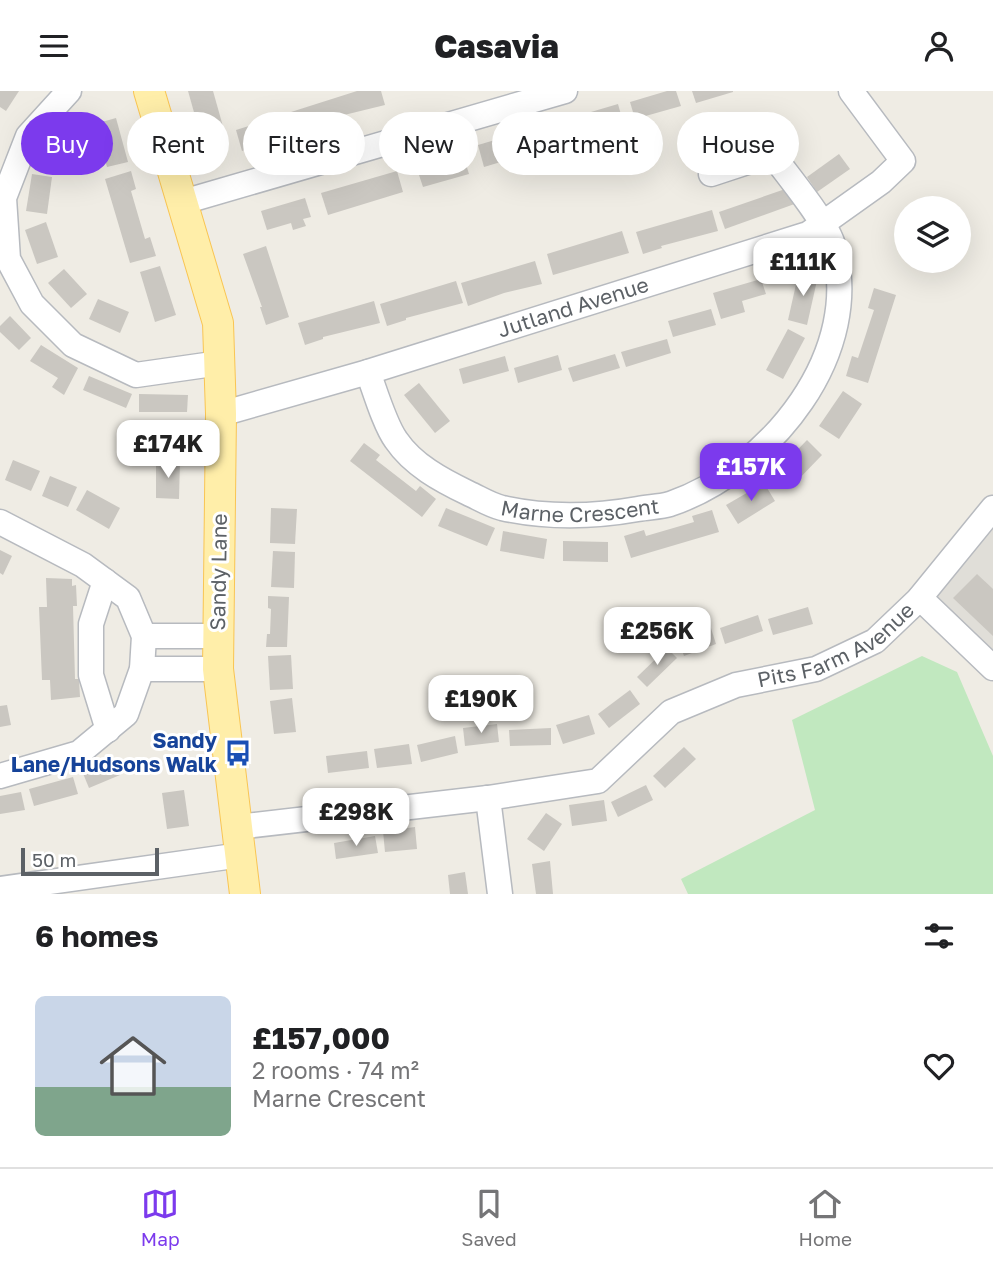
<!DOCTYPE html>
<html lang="en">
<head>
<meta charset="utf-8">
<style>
	:root { --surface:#fff; --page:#f2f2f2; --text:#202124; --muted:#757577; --line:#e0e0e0; --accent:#7c3aed }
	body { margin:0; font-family:"Golos Text",sans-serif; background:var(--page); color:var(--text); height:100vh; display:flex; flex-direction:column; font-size:26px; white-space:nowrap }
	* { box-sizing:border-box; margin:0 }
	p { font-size:23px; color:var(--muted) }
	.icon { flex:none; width:38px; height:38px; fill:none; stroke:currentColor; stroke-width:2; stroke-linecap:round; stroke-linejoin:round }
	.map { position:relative; height:803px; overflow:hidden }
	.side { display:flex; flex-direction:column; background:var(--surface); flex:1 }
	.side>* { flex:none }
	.top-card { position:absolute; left:21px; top:21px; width:952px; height:63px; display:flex; gap:14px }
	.fabs { position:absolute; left:894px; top:105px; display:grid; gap:14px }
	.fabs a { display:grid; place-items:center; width:77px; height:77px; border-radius:50%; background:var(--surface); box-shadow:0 7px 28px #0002; font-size:35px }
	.scale { position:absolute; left:21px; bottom:18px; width:138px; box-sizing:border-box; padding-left:7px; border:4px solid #5c6166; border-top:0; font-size:19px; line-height:24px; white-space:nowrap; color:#5c6166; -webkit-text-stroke:5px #fff; paint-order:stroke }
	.price { position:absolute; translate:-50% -60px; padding:0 16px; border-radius:14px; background:#fff; color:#222; font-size:23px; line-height:46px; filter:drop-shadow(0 2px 4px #0008) }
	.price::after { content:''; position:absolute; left:50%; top:42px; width:21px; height:16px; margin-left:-10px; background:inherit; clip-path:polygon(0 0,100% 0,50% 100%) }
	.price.current { background:var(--accent); color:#fff }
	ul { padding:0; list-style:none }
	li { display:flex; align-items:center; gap:21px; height:175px; padding:0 35px }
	li span { display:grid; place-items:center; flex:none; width:196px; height:140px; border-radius:10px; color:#555 }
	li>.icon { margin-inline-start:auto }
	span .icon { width:84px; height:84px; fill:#fffc; stroke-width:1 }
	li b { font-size:30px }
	h2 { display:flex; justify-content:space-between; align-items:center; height:84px; padding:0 35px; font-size:30px }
	.chip { padding:0 24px; border-radius:32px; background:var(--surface); box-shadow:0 7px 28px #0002; font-size:24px; line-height:63px }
	.chip.current { background:var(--accent); color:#fff }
	header { display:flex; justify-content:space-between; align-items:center; height:91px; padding:0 35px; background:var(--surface); font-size:32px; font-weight:800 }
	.dock { display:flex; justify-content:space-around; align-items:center; height:98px; border-top:2px solid var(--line); background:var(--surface); font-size:19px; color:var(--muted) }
	.dock a { display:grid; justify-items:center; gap:4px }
	.dock .current { color:var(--accent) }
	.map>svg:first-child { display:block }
	.industrial { fill:#e0ded8 }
	.green { fill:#c1e8bf }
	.building { fill:#cac7c1 }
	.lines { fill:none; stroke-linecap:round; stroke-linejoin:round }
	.minor-casing { stroke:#b7babf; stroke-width:27 }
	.major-casing { stroke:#f9c553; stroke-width:32 }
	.minor { stroke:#fff; stroke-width:24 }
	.major { stroke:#ffeea9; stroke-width:30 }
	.labels { text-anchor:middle; stroke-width:6; stroke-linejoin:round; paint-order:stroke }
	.street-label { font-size:21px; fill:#5c6166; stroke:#fff }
	.transit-label { font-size:21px; font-weight:bold; fill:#164399; stroke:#fff; text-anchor:end }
</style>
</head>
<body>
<header><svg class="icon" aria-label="menu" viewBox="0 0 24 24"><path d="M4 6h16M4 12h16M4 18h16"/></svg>Casavia<svg class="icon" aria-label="person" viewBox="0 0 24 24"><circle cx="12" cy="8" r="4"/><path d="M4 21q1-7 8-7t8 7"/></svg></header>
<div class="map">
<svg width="993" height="803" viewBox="0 0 993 803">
	<rect width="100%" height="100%" fill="#efece4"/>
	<path class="industrial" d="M993,425V565L932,500Z"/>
	<path class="green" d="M922,565L957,581L993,665V803H688L681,788L815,719L792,629Z"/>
	<g class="building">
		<path d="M0,0H19L6,20L0,16Z"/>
		<path d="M188,0H213L224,39L201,46Z"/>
		<path d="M357,0H381L385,14L340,25L297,41L291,21Z"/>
		<path d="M667,0H676L681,15L635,28L630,11Z"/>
		<path d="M692,0H733V1L696,12Z"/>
		<path d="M618,13L623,31L579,44L574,26Z"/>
		<path d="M277,26L284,46L242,60L236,39Z"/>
		<path d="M116,27L128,71L107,76L95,33Z"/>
		<path d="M553,32L560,53L484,76L478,54Z"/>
		<path d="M57,33L75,44L56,74L39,64Z"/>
		<path d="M839,63L850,78L817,101L807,86Z"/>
		<path d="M463,64L469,83L423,96L417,78Z"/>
		<path d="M131,80L136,98L131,100L145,148L150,146L156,165L130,172L105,88Z"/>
		<path d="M397,80L403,101L328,124L321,102Z"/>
		<path d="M32,83L52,86L47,123L26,120Z"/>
		<path d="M794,95L800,111L725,138L719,121Z"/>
		<path d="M305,107L311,126L303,128L306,135L293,139L291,132L267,139L261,120Z"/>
		<path d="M712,119L718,140L661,155L662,157L643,163L636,141Z"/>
		<path d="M46,131L58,166L37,173L25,139Z"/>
		<path d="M622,140L629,162L553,184L547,163Z"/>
		<path d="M266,155L289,226L266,234L260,216H262L243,163Z"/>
		<path d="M535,170L542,193L504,202L468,215L461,192Z"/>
		<path d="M160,175L176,224L155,231L140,181Z"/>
		<path d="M64,178L87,203L71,217L48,192Z"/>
		<path d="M799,180L818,185L807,234L788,229Z"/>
		<path d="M761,188L766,203L742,210L745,221L721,228L713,202Z"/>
		<path d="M456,190L463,212L406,227V229L387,235L380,213Z"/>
		<path d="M874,197L896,204L868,292L846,285L852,265L858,267L874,219L868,217Z"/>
		<path d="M98,208L129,221L120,242L89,228Z"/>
		<path d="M374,210L380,232L323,246V248L305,254L298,232Z"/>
		<path d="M711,218L716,234L673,246L668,230Z"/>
		<path d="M10,225L31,247L19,259L0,241V235Z"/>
		<path d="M788,238L805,247L783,288L766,279Z"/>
		<path d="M667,248L671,262L626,276L621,261Z"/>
		<path d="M41,254L78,277L64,304L52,296L58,287L30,270Z"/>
		<path d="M615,263L620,277L573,291L568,277Z"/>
		<path d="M558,264L562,279L518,292L514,277Z"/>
		<path d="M505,265L509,280L463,293L459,278Z"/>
		<path d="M89,285L132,303L126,317L83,299Z"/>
		<path d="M419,292L450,330L435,342L404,304Z"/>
		<path d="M843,300L862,313L839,348L819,335Z"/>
		<path d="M139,303L188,304L187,321H139Z"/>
		<path d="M807,349L822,364L792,395L777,380Z"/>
		<path d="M364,352L380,364L376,369L416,400L420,395L436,408L422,426L350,370Z"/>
		<path d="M13,369L40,380L31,400L5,389Z"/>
		<path d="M156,370H180L179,408L156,407Z"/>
		<path d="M50,385L77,396L68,416L42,405Z"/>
		<path d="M764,392L775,410L738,433L726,414Z"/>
		<path d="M87,399L120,417L109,438L76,419Z"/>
		<path d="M271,417L297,418L295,453L270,452Z"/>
		<path d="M446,417L495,437L487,455L438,435Z"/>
		<path d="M712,419L719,441L631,467L624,445L644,439L646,445L694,431L692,425Z"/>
		<path d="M503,440L547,448L544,468L500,460Z"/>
		<path d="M563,450L608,451V471L563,470Z"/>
		<path d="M0,459L12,465L3,484L0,482Z"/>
		<path d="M273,460L295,461L294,497L271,496Z"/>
		<path d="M977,483L993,498V545L953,507Z"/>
		<path d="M46,487L72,488V495L76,494L77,515H73L75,588H79L80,606L51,609L50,589H42L39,516H47Z"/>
		<path d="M268,505L289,506L287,556H266L267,543H270L271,518L268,517Z"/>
		<path d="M808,516L813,533L773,544L768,528Z"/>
		<path d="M758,524L763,540L725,553L720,537Z"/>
		<path d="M710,534L716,553L684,565L677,545Z"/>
		<path d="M667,557L677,567L647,596L637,586Z"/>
		<path d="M291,564L293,598L270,599L268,565Z"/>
		<path d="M630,599L640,613L609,637L598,623Z"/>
		<path d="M292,607L296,641L274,643L270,610Z"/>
		<path d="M7,614L11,634L0,636V615Z"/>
		<path d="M589,624L595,643L563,653L556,634Z"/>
		<path d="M497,633L499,651L465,655L463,637Z"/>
		<path d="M551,637V654L510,655L509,639Z"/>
		<path d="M455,645L458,662L421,671L417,654Z"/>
		<path d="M409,653L412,673L377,677L374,658Z"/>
		<path d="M684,656L696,668L665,697L653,685Z"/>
		<path d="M367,660L369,677L328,682L326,665Z"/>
		<path d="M113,667L120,684L89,697L82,680Z"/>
		<path d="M73,686L78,703L34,715L29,698Z"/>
		<path d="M646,694L653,709L618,726L611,711Z"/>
		<path d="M184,699L189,735L167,738L162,702Z"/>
		<path d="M21,701L25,719L0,723V705Z"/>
		<path d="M604,709L607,730L572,735L569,714Z"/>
		<path d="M546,722L562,733L544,760L527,748Z"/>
		<path d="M415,736L417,758L385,761L383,740Z"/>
		<path d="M375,745L378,762L336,768L334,752Z"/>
		<path d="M550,770L553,803H536L532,773Z"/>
		<path d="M465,781L468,803H450L448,784Z"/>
	</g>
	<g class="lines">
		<g class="minor-casing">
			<g id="minor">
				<path d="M69,0L28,45L4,107L8,168L32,213L73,254L136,284L220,272"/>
				<path d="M183,111L565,0"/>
				<path id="s1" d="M368,281C375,300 385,334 396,349C413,374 441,389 468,402C479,407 490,414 502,417C547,427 593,426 638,418C648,416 660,416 670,413C770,379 867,260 832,151C824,128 788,85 772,63L711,83"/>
				<path id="s2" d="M221,323L368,281L808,143L881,91L903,70L851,0"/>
				<path d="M0,431L83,474L128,507L144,545L142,578L126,623L79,662L0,685"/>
				<path d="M105,490L91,533V584L108,639"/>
				<path d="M920,507L993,577"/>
				<path d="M144,545H218"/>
				<path d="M142,578H218"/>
				<path d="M488,707L500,803"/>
				<path id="s3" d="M237,736L488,707L598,690L671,621L736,594L816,578L875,550L918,509L993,417"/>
				<path d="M0,798L241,764"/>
			</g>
		</g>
		<g class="major-casing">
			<path id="major" d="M149,0L218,232L221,323L218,578L245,803"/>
		</g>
		<use href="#minor" class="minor"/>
		<use href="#major" class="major"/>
	</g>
	<defs>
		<g id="bus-bare" transform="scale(2.1)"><path d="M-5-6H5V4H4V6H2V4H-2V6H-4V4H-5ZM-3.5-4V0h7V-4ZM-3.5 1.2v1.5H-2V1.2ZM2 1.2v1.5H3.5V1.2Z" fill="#1a4fb4" stroke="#fff" stroke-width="2.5" paint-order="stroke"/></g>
	</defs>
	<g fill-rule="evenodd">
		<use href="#bus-bare" x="238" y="662"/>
	</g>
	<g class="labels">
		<g class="street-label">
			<text dy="7" stroke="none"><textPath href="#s2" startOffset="368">Jutland Avenue</textPath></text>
			<text dy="7" stroke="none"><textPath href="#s1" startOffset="280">Marne Crescent</textPath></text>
			<text transform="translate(219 481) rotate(-89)" y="7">Sandy Lane</text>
			<text dy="7" stroke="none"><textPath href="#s3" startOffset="644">Pits Farm Avenue</textPath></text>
		</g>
		<g class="transit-label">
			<text x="217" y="657">Sandy<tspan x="217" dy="24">Lane/Hudsons Walk</tspan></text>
		</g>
	</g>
</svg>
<div class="fabs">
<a><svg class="icon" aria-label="layers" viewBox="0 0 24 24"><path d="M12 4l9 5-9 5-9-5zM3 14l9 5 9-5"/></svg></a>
</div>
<div class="scale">50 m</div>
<b class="price" style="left:803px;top:207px">£111K</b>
<b class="price" style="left:168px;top:389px">£174K</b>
<b class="price current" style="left:751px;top:412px">£157K</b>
<b class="price" style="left:657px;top:576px">£256K</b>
<b class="price" style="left:481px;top:644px">£190K</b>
<b class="price" style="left:356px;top:757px">£298K</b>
<div class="top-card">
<a class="chip current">Buy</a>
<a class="chip">Rent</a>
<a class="chip">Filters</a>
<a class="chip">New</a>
<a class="chip">Apartment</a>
<a class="chip">House</a>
</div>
</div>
<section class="side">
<h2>6 homes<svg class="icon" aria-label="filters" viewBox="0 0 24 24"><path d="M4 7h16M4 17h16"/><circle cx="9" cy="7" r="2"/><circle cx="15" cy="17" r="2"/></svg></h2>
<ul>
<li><span style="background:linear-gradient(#c9d6e8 65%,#7fa58c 0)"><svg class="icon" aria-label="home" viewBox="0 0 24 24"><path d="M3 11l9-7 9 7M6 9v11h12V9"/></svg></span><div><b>£157,000</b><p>2 rooms · 74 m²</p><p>Marne Crescent</p></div><svg class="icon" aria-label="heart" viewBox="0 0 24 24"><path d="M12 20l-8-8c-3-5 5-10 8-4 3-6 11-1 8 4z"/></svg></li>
</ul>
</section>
<nav class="dock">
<a class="current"><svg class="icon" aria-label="map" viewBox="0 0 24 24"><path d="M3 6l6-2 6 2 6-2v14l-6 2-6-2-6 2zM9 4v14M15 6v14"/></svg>Map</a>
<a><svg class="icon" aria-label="saved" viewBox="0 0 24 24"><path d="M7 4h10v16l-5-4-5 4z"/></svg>Saved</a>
<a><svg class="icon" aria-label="home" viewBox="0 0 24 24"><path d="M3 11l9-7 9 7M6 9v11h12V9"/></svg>Home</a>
</nav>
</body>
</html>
